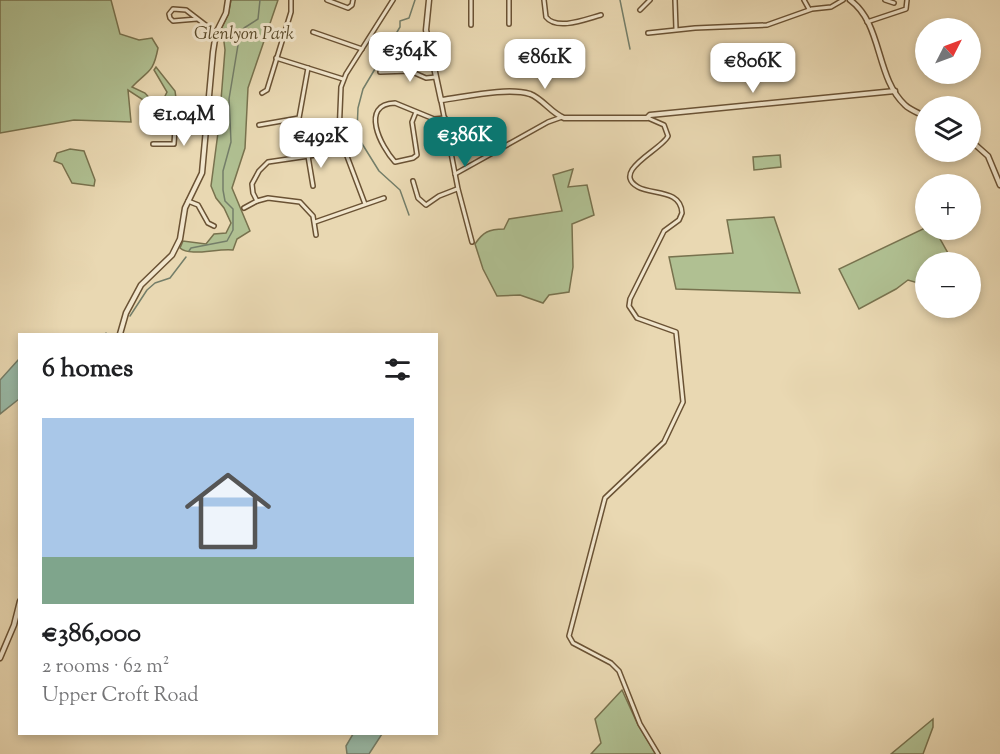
<!DOCTYPE html>
<html lang="en">
<head>
<meta charset="utf-8">
<style>
	:root { --surface:#fff; --page:#f2f2f2; --text:#202124; --muted:#757577; --accent:#0f766e }
	body { margin:0; font-family:"Sorts Mill Goudy",serif; background:var(--page); color:var(--text); height:100vh; display:flex; flex-direction:column; font-size:22px; white-space:nowrap }
	* { box-sizing:border-box; margin:0 }
	p { font-size:20px; color:var(--muted) }
	.icon { flex:none; width:33px; height:33px; fill:none; stroke:currentColor; stroke-width:2; stroke-linecap:round; stroke-linejoin:round }
	.map { position:relative; flex:1; overflow:hidden }
	.side { position:absolute; left:18px; top:333px; width:420px; height:402px; display:flex; flex-direction:column; background:var(--surface); border-radius:0px; box-shadow:0 3px 9px #0003 }
	.side>* { flex:none }
	.needle { width:39px; rotate:48deg }
	.controls { position:absolute; left:915px; top:18px; display:grid; gap:12px }
	.controls a { display:grid; place-items:center; width:66px; height:66px; border-radius:50%; background:var(--surface); box-shadow:0 3px 9px #0003; font-size:30px }
	.price { position:absolute; translate:-50% -51px; padding:0 14px; border-radius:12px; background:#fff; color:#222; font-size:20px; line-height:39px; filter:drop-shadow(0 2px 3px #0008) }
	.price::after { content:''; position:absolute; left:50%; top:36px; width:18px; height:14px; margin-left:-9px; background:inherit; clip-path:polygon(0 0,100% 0,50% 100%) }
	.price.current { background:var(--accent); color:#fff }
	ul { padding:0; list-style:none }
	li { display:grid; align-content:center; gap:12px; height:318px; padding:0 24px }
	li span { display:grid; place-items:center; height:186px; border-radius:0px; color:#555 }
	li>.icon { margin-inline-start:auto }
	span .icon { width:108px; height:108px; fill:#fffc; stroke-width:1 }
	li b { font-size:26px }
	h2 { display:flex; justify-content:space-between; align-items:center; height:72px; padding:0 24px; font-size:26px }
	.map>svg:first-child { display:block }
	.green { fill:#b0c092; stroke:#78724e; stroke-width:1.5 }
	.water { fill:#98baa8; stroke:#747e69; stroke-width:1.5 }
	.lines { fill:none; stroke-linecap:round; stroke-linejoin:round }
	.stream { stroke:#747e69; stroke-width:1.5 }
	.minor-casing { stroke:#6a5234; stroke-width:6 }
	.tertiary-casing { stroke:#6a5234; stroke-width:7 }
	.minor { stroke:#f1e6cd; stroke-width:3 }
	.tertiary { stroke:#f1e6cd; stroke-width:4 }
	.labels { text-anchor:middle; stroke-width:6; stroke-linejoin:round; paint-order:stroke }
	.park-label { font-size:18px; font-style:italic; fill:#5b4c2c; stroke:#f1e6cd }
</style>
</head>
<body>
<div class="map">
<svg width="1000" height="754" viewBox="0 0 1000 754">
	<rect width="100%" height="100%" fill="#e9d8b2"/>
	<filter id="stains"><feTurbulence type="fractalNoise" baseFrequency=".00333" numOctaves="4"/><feColorMatrix values="0 0 0 0 .2 0 0 0 0 .09 0 0 0 0 .02 0 0 0 .5 -.17"/></filter>
	<radialGradient id="worn" r=".72"><stop offset=".6" stop-color="#630" stop-opacity="0"/><stop offset="1" stop-color="#630" stop-opacity=".3"/></radialGradient>
	<g class="green">
		<path d="M0,0H111L120,34L139,40L152,38L158,48C153,74 148,70 132,87L145,93L154,103L163,100L167,92L154,70L156,67L175,91L177,105L155,109L142,122L148,103L128,90L131,122L74,120L0,133Z"/>
		<path d="M231,0H278L248,88L245,148L232,188L250,231L237,239L233,250C217,248 190,257 180,248L183,241L206,244L214,234L226,233L231,223L224,208L216,198L211,186L219,125L225,50L224,42L217,37L228,15Z"/>
		<path d="M70,149L84,151L95,180L94,186L72,183L62,164L54,161L57,153Z"/>
		<path d="M780,155L781,167L754,170L753,157Z"/>
		<path d="M573,169L568,187L587,185L594,215L572,224L573,267L569,292L549,295L543,303L520,295L497,296L483,269L475,244C483,232 489,229 504,229L509,219L562,211L553,175Z"/>
		<path d="M774,217L800,293L676,289L669,257L733,253L727,220Z"/>
		<path d="M925,228L935,230L953,262H926L925,285L908,280L896,289L859,309L839,269Z"/>
		<path d="M622,690L638,725L656,754H591L601,743L595,719Z"/>
		<path d="M933,719V727L923,754H891Z"/>
	</g>
	<g class="water">
		<path d="M19,359V399L0,414V380Z"/>
		<path d="M353,734H382L369,754H347L346,746Z"/>
	</g>
	<g class="lines">
		<g class="stream">
			<path d="M620,0L630,49"/>
			<path d="M409,215L400,190L379,171L361,142L357,130L358,108L363,89L400,27V21L409,18L415,0"/>
			<path d="M189,251L191,248L227,241L233,230V209L225,201L223,190V171L231,142L229,99L238,45L244,28L258,19L260,0"/>
			<path d="M130,316L147,290L155,283L170,278L186,257"/>
			<path d="M106,334V333"/>
		</g>
		<g class="minor-casing">
			<g id="minor">
				<path d="M327,0L348,8L352,5L353,0"/>
				<path d="M471,0V25"/>
				<path d="M509,0V24"/>
				<path d="M544,0L546,17C557,31 586,19 601,15"/>
				<path d="M675,0L676,29"/>
				<path d="M804,0L809,9"/>
				<path d="M885,0L894,3"/>
				<path d="M640,10L650,0"/>
				<path d="M197,19L173,21L170,18L169,14L173,9L186,10L216,33"/>
				<path d="M867,22L906,9L907,0"/>
				<path d="M313,32L362,49"/>
				<path d="M648,33L695,28L767,25L812,9L831,7L843,0"/>
				<path d="M276,58L343,79"/>
				<path d="M397,71L398,62H405L404,71"/>
				<path d="M380,72L410,71L426,78L436,77"/>
				<path d="M262,93L267,90L291,12V0"/>
				<path d="M441,101L458,189L472,242"/>
				<path d="M416,112L412,122L417,155L413,158L395,162C381,147 359,104 395,103L434,119L445,118"/>
				<path d="M648,118L664,125L668,136C663,149 610,171 638,187C652,195 681,189 682,213L679,220L664,231L630,299L629,306L637,318L676,332L683,402L664,442L605,498L569,636L573,643L611,663L619,671L640,724L658,754"/>
				<path d="M259,125L299,118L308,68"/>
				<path d="M153,144H174L175,129L179,120L189,121L204,129"/>
				<path d="M308,156L313,186"/>
				<path d="M455,174L548,122L562,117"/>
				<path d="M413,181L418,198L426,205L439,196L457,189"/>
				<path d="M188,201L198,205L208,223L214,226"/>
				<path d="M257,201L253,193L252,184L259,171L268,162L343,151"/>
				<path d="M365,204L339,135L341,87L346,74L393,0"/>
				<path d="M244,208L257,201L268,198L300,202L313,216L316,235"/>
				<path d="M315,222L384,198"/>
			</g>
		</g>
		<g class="tertiary-casing">
			<g id="tertiary">
				<path d="M429,0L426,30L441,100C465,97 507,87 530,94C543,99 551,113 564,118H647L650,115L895,91"/>
				<path d="M850,0C883,24 875,77 905,105C910,110 919,113 926,117"/>
				<path d="M970,140L988,156L1000,185"/>
				<path d="M120,334L126,313L141,285L172,255L180,239L185,208L202,173L213,52L216,33L226,13L228,0"/>
				<path d="M0,658L14,625L20,601"/>
			</g>
		</g>
		<use href="#minor" class="minor"/>
		<use href="#tertiary" class="tertiary"/>
	</g>
	<g class="labels">
		<g class="park-label">
			<text x="244" y="39">Glenlyon Park</text>
		</g>
	</g>
	<rect width="100%" height="100%" filter="url(#stains)"/>
	<rect width="100%" height="100%" fill="url(#worn)"/>
</svg>
<div class="controls">
<a><svg class="needle" viewBox="-14 -14 28 28"><path d="M0-13l5 13h-10z" fill="#e53935"/><path d="M0 13l5-13h-10z" fill="#757577"/></svg></a>
<a><svg class="icon" aria-label="layers" viewBox="0 0 24 24"><path d="M12 4l9 5-9 5-9-5zM3 14l9 5 9-5"/></svg></a>
<a>+</a>
<a>−</a>
</div>
<b class="price" style="left:410px;top:83px">€364K</b>
<b class="price" style="left:545px;top:90px">€861K</b>
<b class="price" style="left:753px;top:94px">€806K</b>
<b class="price" style="left:184px;top:147px">€1.04M</b>
<b class="price current" style="left:465px;top:168px">€386K</b>
<b class="price" style="left:321px;top:169px">€492K</b>
<section class="side">
<h2>6 homes<svg class="icon" aria-label="filters" viewBox="0 0 24 24"><path d="M4 7h16M4 17h16"/><circle cx="9" cy="7" r="2"/><circle cx="15" cy="17" r="2"/></svg></h2>
<ul>
<li><span style="background:linear-gradient(#a9c7e8 75%,#7fa58c 0)"><svg class="icon" aria-label="home" viewBox="0 0 24 24"><path d="M3 11l9-7 9 7M6 9v11h12V9"/></svg></span><div><b>€386,000</b><p>2 rooms · 62 m²</p><p>Upper Croft Road</p></div></li>
</ul>
</section>
</div>
</body>
</html>
